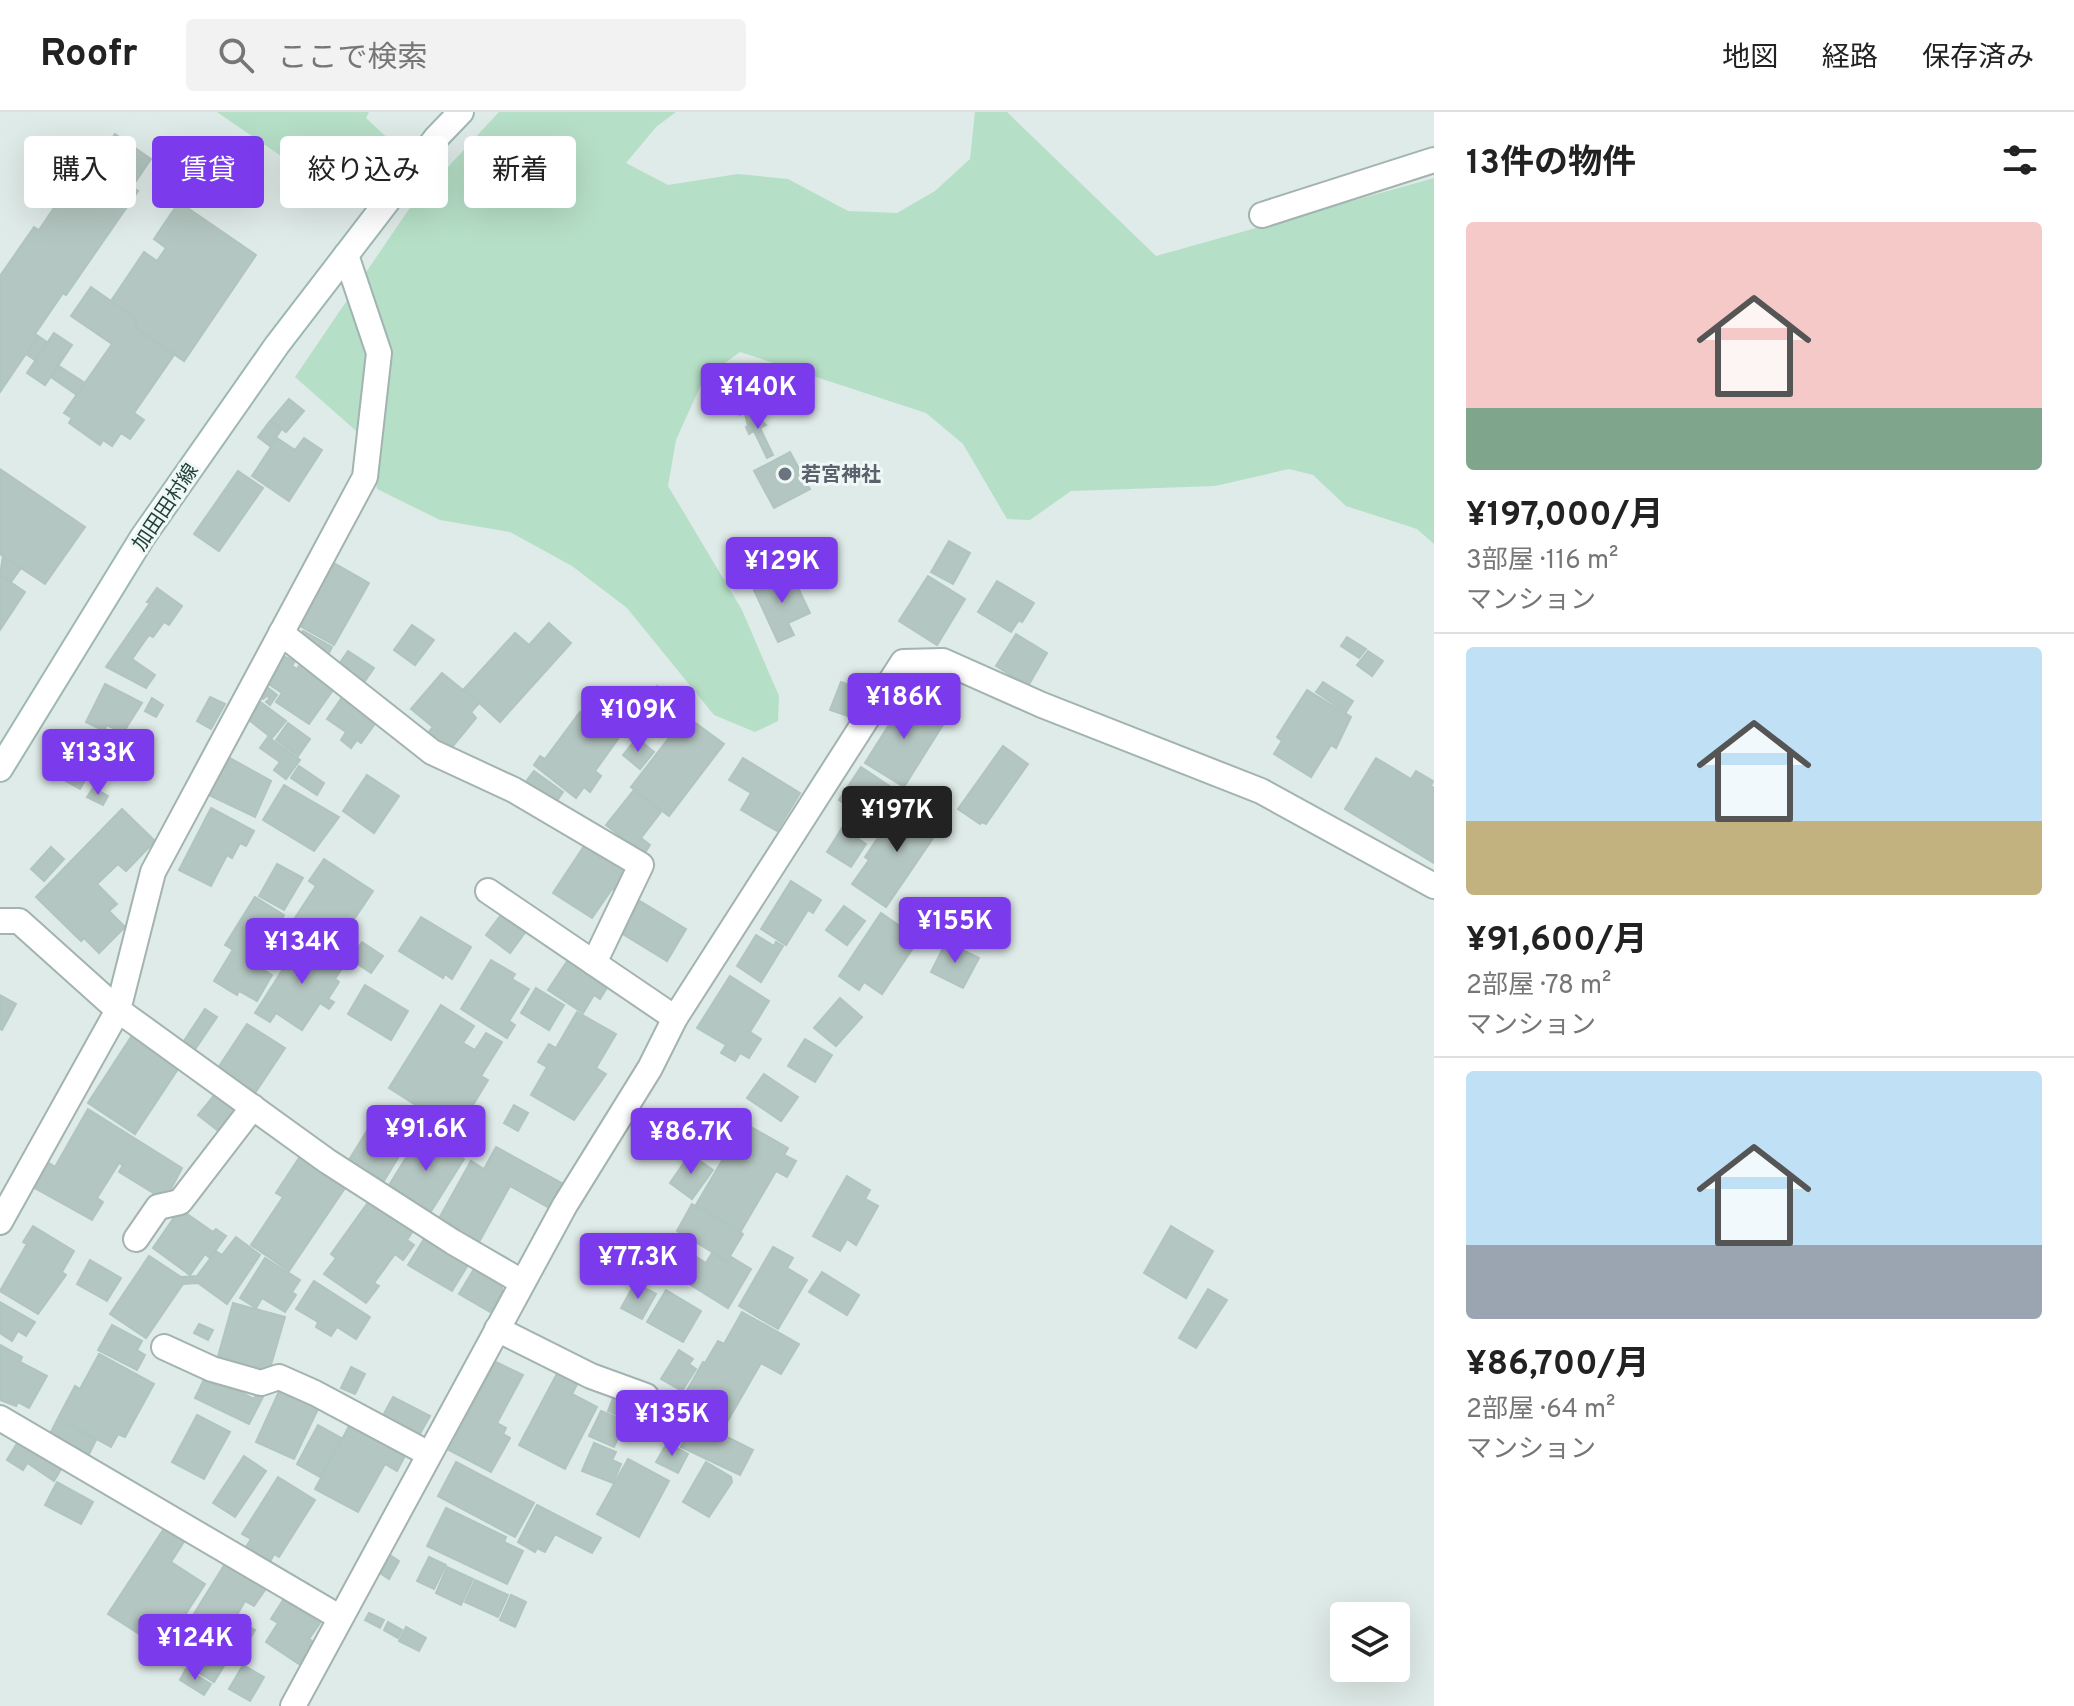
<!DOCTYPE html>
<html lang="ja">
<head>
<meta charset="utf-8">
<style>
	:root { --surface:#fff; --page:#f2f2f2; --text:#222; --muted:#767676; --line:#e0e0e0; --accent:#7c3aed }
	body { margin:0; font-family:Overpass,"Noto Sans JP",sans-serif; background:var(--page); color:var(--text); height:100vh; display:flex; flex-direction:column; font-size:30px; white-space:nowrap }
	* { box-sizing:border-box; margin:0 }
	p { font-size:26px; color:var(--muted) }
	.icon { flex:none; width:44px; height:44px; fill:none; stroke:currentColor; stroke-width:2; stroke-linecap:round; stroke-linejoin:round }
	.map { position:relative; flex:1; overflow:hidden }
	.panel { display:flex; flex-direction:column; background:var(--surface); width:640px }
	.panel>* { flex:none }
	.banner { position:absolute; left:24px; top:24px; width:760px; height:72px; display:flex; gap:16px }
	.fabs { position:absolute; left:1330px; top:1490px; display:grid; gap:16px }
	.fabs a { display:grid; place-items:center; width:80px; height:80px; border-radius:8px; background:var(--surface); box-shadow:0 8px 32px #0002; font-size:40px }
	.price { position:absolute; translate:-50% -68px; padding:0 18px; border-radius:8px; background:var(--accent); color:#fff; font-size:26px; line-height:52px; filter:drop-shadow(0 2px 4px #0008) }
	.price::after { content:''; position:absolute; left:50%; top:48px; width:24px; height:18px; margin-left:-12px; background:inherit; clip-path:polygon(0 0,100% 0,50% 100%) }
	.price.on { background:#222; color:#fff }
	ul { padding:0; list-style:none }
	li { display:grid; align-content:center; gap:16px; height:424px; padding:0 32px }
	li+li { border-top:2px solid var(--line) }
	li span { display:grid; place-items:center; height:248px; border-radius:8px; color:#555 }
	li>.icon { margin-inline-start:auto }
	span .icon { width:144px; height:144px; fill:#fffc; stroke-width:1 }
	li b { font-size:34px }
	h2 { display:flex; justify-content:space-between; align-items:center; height:96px; padding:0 32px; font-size:34px }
	.chip { padding:0 28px; border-radius:8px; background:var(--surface); box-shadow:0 8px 32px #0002; font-size:28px; line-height:72px }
	.chip.on { background:var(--accent); color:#fff }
	header { display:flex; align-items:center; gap:48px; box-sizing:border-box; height:112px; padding:0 40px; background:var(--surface); border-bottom:2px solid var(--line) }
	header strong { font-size:38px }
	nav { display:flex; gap:44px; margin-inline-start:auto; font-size:28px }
	.search { width:560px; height:72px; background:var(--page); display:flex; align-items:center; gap:20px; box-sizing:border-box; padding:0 28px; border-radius:8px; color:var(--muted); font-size:30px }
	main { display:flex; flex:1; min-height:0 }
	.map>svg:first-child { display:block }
	.green { fill:#b6dfc7 }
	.building { fill:#b4c6c1; stroke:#b1c5c0; stroke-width:2 }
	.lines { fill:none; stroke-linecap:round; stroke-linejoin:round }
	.street-casing { stroke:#a2b3b0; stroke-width:28 }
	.secondary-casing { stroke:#9db8b3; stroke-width:28 }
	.street { stroke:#fff; stroke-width:24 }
	.secondary { stroke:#fff; stroke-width:24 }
	.worship-dot { fill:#6b7280; stroke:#eff8f5; stroke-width:3 }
	.labels { text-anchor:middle; stroke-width:6; stroke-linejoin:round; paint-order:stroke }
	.worship-label { font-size:20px; font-weight:bold; fill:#5b616d; stroke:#eff8f5; text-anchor:start }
	.street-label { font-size:20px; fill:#1f3d39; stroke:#eff8f5 }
</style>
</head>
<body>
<header>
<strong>Roofr</strong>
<div class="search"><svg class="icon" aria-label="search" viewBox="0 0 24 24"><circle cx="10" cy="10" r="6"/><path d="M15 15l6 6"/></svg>ここで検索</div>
<nav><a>地図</a><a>経路</a><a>保存済み</a></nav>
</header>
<main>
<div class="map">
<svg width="1434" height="1594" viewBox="0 0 1434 1594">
	<rect width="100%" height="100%" fill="#dfebe8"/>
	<g class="green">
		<path d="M217,0H369L366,6L394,32L349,91Z"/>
		<path d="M499,0H676L656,15L626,51L668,73L738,62L788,67L848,99L897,101L935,79L970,47L975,0H1007L1156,144L1434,66V432L1417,417L1346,394L1313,363L1289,357L1215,374L1071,379L1030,408L1007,407L963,332L926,301L740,240L704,266L676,328L668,374L742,498L779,584L778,609L755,620L714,603L627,496L572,454L510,420L440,408L377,377L371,332L295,265L409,97Z"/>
	</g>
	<g class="building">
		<path d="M115,22L151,47L132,75L138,79L66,183L63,181L35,222L38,224L0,280V164L34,115L39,118L74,66L81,71Z"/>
		<path d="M179,90L256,143L184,249L134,215L138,208L111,189L144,140L157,149L166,136L154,127Z"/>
		<path d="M91,175L138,208L134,215L174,243L134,301L144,308L130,327L121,321L112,334L103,328L100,333L69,311L72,306L64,301L112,232L71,204Z"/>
		<path d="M54,221L72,233L45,273L27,261Z"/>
		<path d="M38,224L47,230L35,248L26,242Z"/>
		<path d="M59,254L85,271L77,283L51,265Z"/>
		<path d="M748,278L756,295L740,303L732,286Z"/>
		<path d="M289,287L304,299L286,320L271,308Z"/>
		<path d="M752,299L766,313L760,316L773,343L767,346L754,319L749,322L746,315L748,314L745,302Z"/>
		<path d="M270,309L281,318L270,334L258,325Z"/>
		<path d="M277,326L295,338L304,326L322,338L289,389L252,364Z"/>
		<path d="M790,340L810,377L774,396L754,359Z"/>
		<path d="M0,357L85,415L45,472L0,442Z"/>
		<path d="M238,359L263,376L219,439L194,422Z"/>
		<path d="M949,429L970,441L953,472L931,460Z"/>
		<path d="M768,441L780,465L760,475L749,450Z"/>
		<path d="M3,444L21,456L11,470L0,463Z"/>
		<path d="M327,447L369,471L334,533L293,510Z"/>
		<path d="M791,461L810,501L788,511L794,523L778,530L754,478Z"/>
		<path d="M0,463L25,480L0,518Z"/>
		<path d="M928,464L965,487L937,533L899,509Z"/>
		<path d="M997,469L1034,491L1022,510L1019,508L1011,520L978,500Z"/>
		<path d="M157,476L182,494L169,513L164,510L153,525L149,523L132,547L155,563L146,576L106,555L150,491L147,490Z"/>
		<path d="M549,511L571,531L500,610L464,577L515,521L529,533Z"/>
		<path d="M412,513L434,528L415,553L394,538Z"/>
		<path d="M303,519L332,535L326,547L296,530Z"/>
		<path d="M1016,522L1047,541L1028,574L996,554Z"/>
		<path d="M1347,525L1366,537L1359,546L1341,534Z"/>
		<path d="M348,539L374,556L362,573L337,555Z"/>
		<path d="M1368,539L1383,549L1372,564L1357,553Z"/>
		<path d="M278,542L295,549L292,554L297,557L301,551L336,574L309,612L276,590L282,581L261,567Z"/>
		<path d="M442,561L479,591L471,600L476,606L448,640L427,622L433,615L411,597Z"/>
		<path d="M841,570L858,576L848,604L830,598Z"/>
		<path d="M1323,570L1353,589L1346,600L1316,580Z"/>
		<path d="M262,571L277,583L270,593L266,590L270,586L267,584L263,587L255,581Z"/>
		<path d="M105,572L142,591L123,621L107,613L104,619L86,610Z"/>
		<path d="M657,574L674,590L664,601L647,586Z"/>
		<path d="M1307,578L1351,605L1336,636L1331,633L1311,665L1274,642L1282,629L1277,625Z"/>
		<path d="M343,584L377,609L361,631L357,628L351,636L341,628L346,620L327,607Z"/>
		<path d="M899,584L944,611L904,675L865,651L892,608L885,604Z"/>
		<path d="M210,585L225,592L211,617L197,609Z"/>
		<path d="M152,586L163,593L156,605L145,599Z"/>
		<path d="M255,586L286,609L272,626L249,608L257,597L250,592Z"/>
		<path d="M580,600L618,627L595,659L601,664L590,680L584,675L576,686L534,653L540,644L545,647Z"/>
		<path d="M686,604L724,632L669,704L631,675Z"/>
		<path d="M288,611L310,627L298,644L276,628Z"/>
		<path d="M73,623L106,640L99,653L95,651L80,677L52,661Z"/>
		<path d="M268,625L300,648L286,667L274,658L280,650L260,636Z"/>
		<path d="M637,626L654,640L640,657L623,643Z"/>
		<path d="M1003,634L1028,652L986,712L982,710L980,712L958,697Z"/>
		<path d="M230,646L271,669L255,705L209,683Z"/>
		<path d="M743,646L800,681L777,719L741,698L751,681L729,668Z"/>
		<path d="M1376,646L1411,667L1416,659L1433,669L1431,674L1434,676V751L1345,697Z"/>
		<path d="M299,654L324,671L317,683L291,666Z"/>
		<path d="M861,655L900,681L879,714L839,688Z"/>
		<path d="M534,659L563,680L554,693L525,671Z"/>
		<path d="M367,663L399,684L374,721L343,699Z"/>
		<path d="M284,673L339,705L314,739L263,708Z"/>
		<path d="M93,676L108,684L103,693L87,685Z"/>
		<path d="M634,678L661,700L641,726L650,733L644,742L606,713Z"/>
		<path d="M913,689L944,710L886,795L852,772L869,748L865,745L886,714L893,719Z"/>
		<path d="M211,696L254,719L246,734L240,731L232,746L227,743L211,774L179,758Z"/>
		<path d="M122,697L155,729L126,759L118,752L97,772L117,792L109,799L125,815L99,841L84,826L81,829L36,785Z"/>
		<path d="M842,716L866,732L851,755L827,740Z"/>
		<path d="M586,731L632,760L618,781L612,777L592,806L553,781Z"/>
		<path d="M51,735L64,747L44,769L31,757Z"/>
		<path d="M324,747L373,779L332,840L291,812L316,774L309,769Z"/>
		<path d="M277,752L303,766L284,798L259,784Z"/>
		<path d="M791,769L821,788L813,801L808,798L786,833L761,817Z"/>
		<path d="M255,785L284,803L255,851L225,833Z"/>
		<path d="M640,789L686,817L667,849L621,821Z"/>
		<path d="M844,794L865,809L847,833L826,818Z"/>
		<path d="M503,800L527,818L510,841L486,823Z"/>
		<path d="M881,801L919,827L882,882L864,870L859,878L839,864Z"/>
		<path d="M421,805L471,835L452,867L445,862L443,866L399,839Z"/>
		<path d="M756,823L774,834L776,830L783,834L761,870L737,854Z"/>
		<path d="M302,827L344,853L335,867L339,870L328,887L334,890L329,897L320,891L302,918L276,901L270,910L255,901Z"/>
		<path d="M362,830L383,844L371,861L350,847Z"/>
		<path d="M946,830L979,846L963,876L931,860Z"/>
		<path d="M232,839L272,863L257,889L239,879L237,883L214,869Z"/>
		<path d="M491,848L515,862L512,867L529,877L509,909L515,913L507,926L461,897Z"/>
		<path d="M568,848L608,874L600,887L594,883L583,901L548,878Z"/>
		<path d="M730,864L769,889L750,920L761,927L749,946L740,941L735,949L721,941L726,933L697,916Z"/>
		<path d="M365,873L408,899L391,928L348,902Z"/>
		<path d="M536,876L564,893L549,918L521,901Z"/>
		<path d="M0,883L16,892L2,918L0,917Z"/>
		<path d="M840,886L862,905L836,934L814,916Z"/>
		<path d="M441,893L474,914L463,931L475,938L486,921L502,930L481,964L488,968L468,1001L460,996L449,1014L389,976Z"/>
		<path d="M205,897L217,905L194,939L182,932Z"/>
		<path d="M577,900L616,922L596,956L606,962L574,1008L531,983L547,955L538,950L549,932L556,936Z"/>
		<path d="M247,912L285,936L255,981L218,956Z"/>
		<path d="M133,922L180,954L135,1022L88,991Z"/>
		<path d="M805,927L832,943L815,970L788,954Z"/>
		<path d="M764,962L798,985L781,1009L747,986Z"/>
		<path d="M217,980L243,1001L225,1024L198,1003Z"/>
		<path d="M514,993L528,1001L518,1019L504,1011Z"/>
		<path d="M88,997L182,1056L165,1088L119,1060L123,1053L119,1051L97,1086L103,1090L92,1108L31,1074L46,1049L55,1055Z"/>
		<path d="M380,998L414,1019L384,1069L349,1048Z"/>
		<path d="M462,1002L484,1016L470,1039L447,1025Z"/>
		<path d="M744,1011L788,1036L784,1043L796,1049L787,1065L776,1059L741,1119L696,1093Z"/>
		<path d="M422,1020L464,1047L430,1101L388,1075Z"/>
		<path d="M496,1035L565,1073L551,1097L510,1074L478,1132L437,1110L471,1049L484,1057Z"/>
		<path d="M690,1042L713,1058L692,1087L670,1071Z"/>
		<path d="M301,1043L347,1073L289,1159L251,1133L283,1085L276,1081Z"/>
		<path d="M847,1064L870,1078L865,1087L878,1094L856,1133L847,1127L840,1139L813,1124Z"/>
		<path d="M372,1085L415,1116L407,1128L414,1133L403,1148L395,1142L374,1171L379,1174L366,1191L324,1162L336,1146L331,1142Z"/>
		<path d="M692,1092L743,1122L727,1149L677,1119Z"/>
		<path d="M180,1097L213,1120L216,1117L226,1124L210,1146L205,1142L190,1163L153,1136Z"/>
		<path d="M33,1114L74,1139L62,1160L66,1163L38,1202L0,1179L27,1132L23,1130Z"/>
		<path d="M1171,1114L1213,1139L1186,1186L1144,1161Z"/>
		<path d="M427,1122L471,1148L452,1179L408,1153Z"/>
		<path d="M662,1123L685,1137L672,1158L649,1144Z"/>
		<path d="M236,1125L260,1143L227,1192L198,1171L183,1172L146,1226L110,1202L149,1144L181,1165L197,1164L216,1139L222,1143Z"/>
		<path d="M773,1135L793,1146L787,1156L807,1168L778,1217L739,1194Z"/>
		<path d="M687,1139L706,1151L712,1141L728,1151L731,1145L751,1157L728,1196L673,1162Z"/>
		<path d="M265,1146L300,1168L292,1180L296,1183L285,1200L262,1186L256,1196L240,1186Z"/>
		<path d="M90,1148L121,1166L107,1189L77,1172Z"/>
		<path d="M477,1152L498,1165L503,1179L490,1200L459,1182Z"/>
		<path d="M822,1160L859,1183L847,1203L809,1180Z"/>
		<path d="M314,1169L370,1205L356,1227L337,1215L331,1224L316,1215L318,1210L296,1197Z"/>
		<path d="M635,1171L656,1182L642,1207L621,1196Z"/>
		<path d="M1208,1177L1227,1188L1196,1236L1179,1226Z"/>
		<path d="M666,1178L701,1199L683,1230L647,1210Z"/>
		<path d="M0,1190L35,1210L26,1224L18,1219L12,1229L0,1221Z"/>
		<path d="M233,1191L285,1205L268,1263L217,1248Z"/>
		<path d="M742,1200L799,1232L781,1262L761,1251L726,1312L682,1287L703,1250L705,1251L718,1229L724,1232Z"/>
		<path d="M199,1212L213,1218L208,1228L194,1221Z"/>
		<path d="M112,1213L142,1229L137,1238L145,1243L137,1258L98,1238Z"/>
		<path d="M0,1233L22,1245L20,1250L47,1264L29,1296L18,1290L16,1294L0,1288Z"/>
		<path d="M679,1238L693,1247L689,1252L696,1257L682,1279L661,1267Z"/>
		<path d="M99,1242L154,1272L125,1325L118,1322L111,1335L58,1306L75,1274L80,1277Z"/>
		<path d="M496,1250L523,1263L497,1311L506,1316L503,1322L510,1326L491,1360L449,1338Z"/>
		<path d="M561,1254L581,1265L572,1282L597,1295L565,1357L519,1333Z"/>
		<path d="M351,1255L365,1262L355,1282L341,1276Z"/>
		<path d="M206,1263L254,1287L257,1280L264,1283L249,1312L195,1286Z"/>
		<path d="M281,1275L320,1293L294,1347L256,1330Z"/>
		<path d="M616,1279L642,1289L633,1310L608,1299Z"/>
		<path d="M393,1285L430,1304L416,1329L380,1309Z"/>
		<path d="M666,1292L687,1301L685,1304L689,1306L677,1332L653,1322Z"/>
		<path d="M601,1299L626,1309L614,1335L589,1324Z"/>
		<path d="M197,1303L230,1320L204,1367L172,1350Z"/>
		<path d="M354,1305L409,1336L397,1359L385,1352L358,1400L315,1377Z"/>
		<path d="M57,1308L96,1328L88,1344L50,1322Z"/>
		<path d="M693,1308L753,1338L740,1363L681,1335Z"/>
		<path d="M318,1313L341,1326L320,1365L297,1352Z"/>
		<path d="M24,1320L40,1330L23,1358L7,1348Z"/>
		<path d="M42,1330L68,1345L54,1369L29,1352Z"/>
		<path d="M594,1331L616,1340L612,1348L621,1352L613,1371L582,1359Z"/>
		<path d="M667,1331L688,1342L678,1361L656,1350Z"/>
		<path d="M244,1344L266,1359L235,1405L213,1391Z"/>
		<path d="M628,1347L669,1369L639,1425L597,1402Z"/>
		<path d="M456,1350L534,1391L515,1425L438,1384Z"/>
		<path d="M706,1350L731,1365L732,1370L709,1405L683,1390Z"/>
		<path d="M278,1365L315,1388L279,1445L274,1442L270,1450L246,1435L251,1427L242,1422Z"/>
		<path d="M57,1370L93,1390L81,1412L45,1393Z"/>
		<path d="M537,1393L601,1426L592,1441L555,1422L545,1440L537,1436L535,1440L518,1430Z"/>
		<path d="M446,1396L506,1425L504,1430L523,1439L507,1472L427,1434Z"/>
		<path d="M167,1412L187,1425L171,1450L205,1472L163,1537L108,1502Z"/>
		<path d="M390,1443L399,1449L389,1467L380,1461Z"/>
		<path d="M429,1445L446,1453L434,1477L417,1469Z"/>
		<path d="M225,1452L265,1478L254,1494L245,1489L237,1503L251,1512L249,1515L255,1518L242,1540L235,1536L214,1570L169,1542Z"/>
		<path d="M447,1455L473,1467L461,1493L436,1481Z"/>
		<path d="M475,1468L508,1483L498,1505L465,1490Z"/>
		<path d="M511,1483L526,1490L515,1515L500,1508Z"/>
		<path d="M283,1488L320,1511L309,1527L314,1530L299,1552L266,1530L278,1511L271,1507Z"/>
		<path d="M369,1501L384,1508L380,1516L365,1508Z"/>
		<path d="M388,1510L402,1518L398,1526L384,1518Z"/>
		<path d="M406,1515L426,1526L419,1539L399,1529Z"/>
		<path d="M243,1553L264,1565L250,1589L229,1577Z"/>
		<path d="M186,1557L211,1572L204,1583L180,1568Z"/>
	</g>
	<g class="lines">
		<g class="street-casing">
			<g id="street">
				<path d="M1262,103L1434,48"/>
				<path d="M281,521L432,640L514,678L641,753L594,851"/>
				<path d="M488,779L675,906"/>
				<path d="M0,809H19L118,898L327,1049L453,1130L522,1170"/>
				<path d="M0,1110L118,898L153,760L365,365L379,241L346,143"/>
				<path d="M136,1127L158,1095L180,1090L253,995"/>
				<path d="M497,1217L591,1264L646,1284"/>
				<path d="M164,1235L212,1257L261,1271L279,1265L315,1281L429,1342"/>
				<path d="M0,1306L339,1505"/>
				<path d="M293,1594L565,1093L650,956L675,906L903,550L943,549L1042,593L1261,679L1434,774"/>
			</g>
		</g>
		<g class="secondary-casing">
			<path id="secondary" d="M0,657L142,426L277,233L436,26L461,0"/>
		</g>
		<use href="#street" class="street"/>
		<use href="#secondary" class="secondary"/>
	</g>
	<circle class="worship-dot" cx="785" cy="362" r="8"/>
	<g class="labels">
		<g class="worship-label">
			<text x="801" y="369">若宮神社</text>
		</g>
		<g class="street-label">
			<text transform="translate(165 395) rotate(-56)" y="7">加田田村線</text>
		</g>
	</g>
</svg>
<div class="fabs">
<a><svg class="icon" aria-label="layers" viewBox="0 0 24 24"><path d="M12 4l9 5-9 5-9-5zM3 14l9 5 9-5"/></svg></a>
</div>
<b class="price" style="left:758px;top:319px">¥140K</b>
<b class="price" style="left:782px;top:493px">¥129K</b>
<b class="price" style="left:904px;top:629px">¥186K</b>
<b class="price" style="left:638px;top:642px">¥109K</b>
<b class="price" style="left:98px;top:685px">¥133K</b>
<b class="price on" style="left:897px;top:742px">¥197K</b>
<b class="price" style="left:955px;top:853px">¥155K</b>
<b class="price" style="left:302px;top:874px">¥134K</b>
<b class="price" style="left:426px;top:1061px">¥91.6K</b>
<b class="price" style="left:691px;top:1064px">¥86.7K</b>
<b class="price" style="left:638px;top:1189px">¥77.3K</b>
<b class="price" style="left:672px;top:1346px">¥135K</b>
<b class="price" style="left:195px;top:1570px">¥124K</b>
<div class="banner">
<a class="chip">購入</a>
<a class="chip on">賃貸</a>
<a class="chip">絞り込み</a>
<a class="chip">新着</a>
</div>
</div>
<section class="panel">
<h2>13件の物件<svg class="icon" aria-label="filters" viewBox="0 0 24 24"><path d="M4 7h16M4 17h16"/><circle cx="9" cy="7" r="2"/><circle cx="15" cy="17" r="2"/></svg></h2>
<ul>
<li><span style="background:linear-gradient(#f6c9c9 75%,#7fa58c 0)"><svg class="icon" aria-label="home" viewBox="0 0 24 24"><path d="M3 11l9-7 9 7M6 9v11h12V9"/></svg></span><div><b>¥197,000/月</b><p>3部屋 · 116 m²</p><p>マンション</p></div></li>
<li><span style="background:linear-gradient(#bfe0f5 70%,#c2b280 0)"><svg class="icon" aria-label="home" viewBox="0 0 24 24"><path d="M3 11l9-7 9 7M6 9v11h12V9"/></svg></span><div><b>¥91,600/月</b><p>2部屋 · 78 m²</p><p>マンション</p></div></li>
<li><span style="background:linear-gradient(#bfe0f5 70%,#9aa5b1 0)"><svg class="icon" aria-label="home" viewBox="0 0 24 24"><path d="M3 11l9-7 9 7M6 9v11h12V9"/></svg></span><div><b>¥86,700/月</b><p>2部屋 · 64 m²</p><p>マンション</p></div></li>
</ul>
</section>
</main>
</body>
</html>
